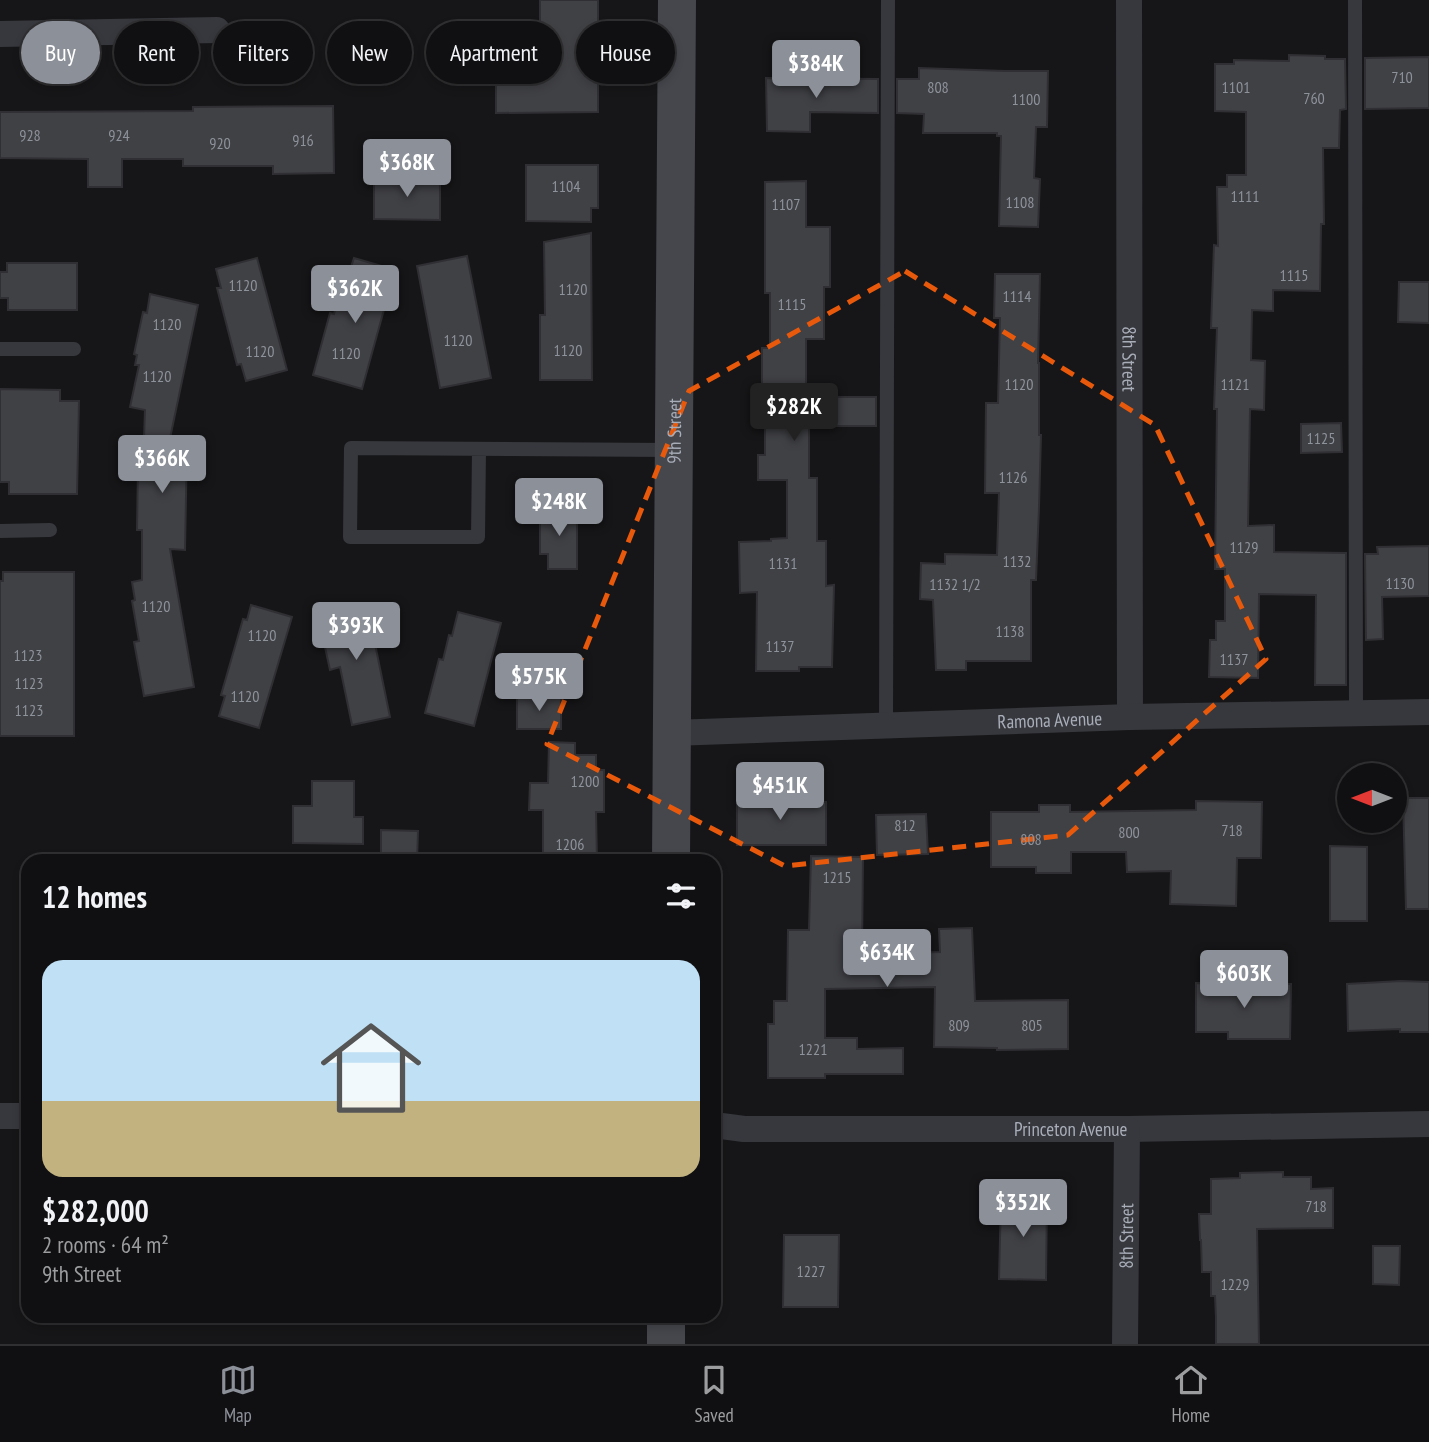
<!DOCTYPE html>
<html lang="en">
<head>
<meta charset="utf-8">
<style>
	:root { --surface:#101012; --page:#19191b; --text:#f1f3f6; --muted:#9c9d9f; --line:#303032; --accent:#8c9099 }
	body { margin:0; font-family:"PT Sans Narrow",sans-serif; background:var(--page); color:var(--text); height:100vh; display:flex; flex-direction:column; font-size:26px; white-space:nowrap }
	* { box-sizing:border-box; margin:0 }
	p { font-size:23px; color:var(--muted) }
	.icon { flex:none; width:38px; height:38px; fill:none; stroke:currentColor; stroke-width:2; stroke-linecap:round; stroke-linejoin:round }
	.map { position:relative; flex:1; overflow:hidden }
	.side { position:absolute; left:21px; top:854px; width:700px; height:469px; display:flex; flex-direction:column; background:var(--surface); border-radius:21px; box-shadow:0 4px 10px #0003,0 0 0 2px var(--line) }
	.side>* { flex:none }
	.guide { position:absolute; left:21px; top:21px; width:700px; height:63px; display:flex; gap:14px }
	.needle { width:46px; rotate:270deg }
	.fabs { position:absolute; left:1337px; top:763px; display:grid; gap:14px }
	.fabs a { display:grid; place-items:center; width:70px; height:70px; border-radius:50%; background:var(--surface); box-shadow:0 4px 10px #0003,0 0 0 2px var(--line); font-size:35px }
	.price { position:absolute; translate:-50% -60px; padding:0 16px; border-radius:7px; background:var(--accent); color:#fff; font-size:23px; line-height:46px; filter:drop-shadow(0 2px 4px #0008) }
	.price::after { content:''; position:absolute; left:50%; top:42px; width:21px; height:16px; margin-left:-10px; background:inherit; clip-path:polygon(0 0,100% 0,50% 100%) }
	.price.selected { background:#222; color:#fff }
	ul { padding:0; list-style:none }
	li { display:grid; align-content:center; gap:14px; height:371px; padding:0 21px }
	li span { display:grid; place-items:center; height:217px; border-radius:21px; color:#555 }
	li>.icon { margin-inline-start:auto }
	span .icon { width:126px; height:126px; fill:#fffc; stroke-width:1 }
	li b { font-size:30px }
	h2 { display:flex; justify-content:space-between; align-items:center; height:84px; padding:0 21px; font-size:30px }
	.pill { padding:0 24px; border-radius:32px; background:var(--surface); box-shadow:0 4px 10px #0003,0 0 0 2px var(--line); font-size:24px; line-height:63px }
	.pill.selected { background:var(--accent); color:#fff }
	.tabs { display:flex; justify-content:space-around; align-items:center; height:98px; border-top:2px solid var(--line); background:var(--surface); font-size:19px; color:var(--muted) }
	.tabs a { display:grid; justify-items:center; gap:4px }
	.tabs .selected { color:var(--accent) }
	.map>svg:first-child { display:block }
	.building { fill:#404145; stroke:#303034; stroke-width:2 }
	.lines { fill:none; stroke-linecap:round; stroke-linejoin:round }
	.lane { stroke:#37383d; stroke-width:14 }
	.street { stroke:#37383d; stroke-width:26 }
	.secondary { stroke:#45474d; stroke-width:38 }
	.marked { fill:none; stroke:#e8590c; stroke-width:5; stroke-dasharray:14 9; stroke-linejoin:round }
	.labels { text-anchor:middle; stroke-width:5; stroke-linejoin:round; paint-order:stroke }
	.number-label { font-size:16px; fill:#8e929b }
	.street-label { font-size:19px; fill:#a8adb8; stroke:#111113 }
</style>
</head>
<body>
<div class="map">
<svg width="1429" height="1344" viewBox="0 0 1429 1344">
	<rect width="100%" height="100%" fill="#161618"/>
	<g class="building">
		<path d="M540,0H598V112L496,113V71H521V42H540Z"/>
		<path d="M1289,55L1325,56V59H1345L1346,109L1340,110L1339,148H1323L1324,224H1321L1320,291L1273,290V311L1252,310L1251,360L1265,361L1264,410L1250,409L1248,526L1274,525V552L1346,553V685H1315L1316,595L1259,594L1258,678L1209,677L1210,640H1216V621H1225V569H1215L1217,409H1214L1217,328H1211L1214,245L1218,246L1217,187H1227V175H1246V112L1215,111V64H1234V60L1289,61Z"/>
		<path d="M1429,57V108L1365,109V58Z"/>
		<path d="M919,68L1005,71H1048L1047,127H1036L1034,178L1040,179L1038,227L999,226L1001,136H997V133H923L924,114L897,113V79H919Z"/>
		<path d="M766,78L878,79V113L810,112V132L767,131Z"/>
		<path d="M333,106L334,173L273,174V166H183V159H122V187H88V159L0,158V112L193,111V107Z"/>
		<path d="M526,165H598V208H591V222L526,221Z"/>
		<path d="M374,178L440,179V220L374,219Z"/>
		<path d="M806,181V227H830V287H824V339H806V397H876V426H809V478H817V541H826V586L834,585L832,667H799V671H756L757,592L740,593L739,542L771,541V539L787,538V480H758V455H765V391H762V348H770V293H765V182Z"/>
		<path d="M591,233L592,380H540V315H545L544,242Z"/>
		<path d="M467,256L491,378L440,388L417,266Z"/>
		<path d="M257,258L287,370L246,381L241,364L237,365L217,288H221L216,269Z"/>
		<path d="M354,258L395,270L362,389L313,375L330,313L334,314L345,275L348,276Z"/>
		<path d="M7,263H77V310H8V298H0V272H7Z"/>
		<path d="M995,274H1040L1038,363H1039V435H1041L1039,507L1036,580H1031V661H966V670H936L933,600L920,599L921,563L945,564V554L997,555L999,493H985L986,403H998L1000,318H994Z"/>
		<path d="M1399,282H1429V323L1398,322Z"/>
		<path d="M150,294L198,305L169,443L187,444L185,550L170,549L194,687L144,696L134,642L139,641L132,601L135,600L132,582L142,580V530H137L138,466H143L145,410L130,407L139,365H135L137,355L134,354L143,312L147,313Z"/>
		<path d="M0,389L60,390V401H79L77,494H9V482H0Z"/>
		<path d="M1341,423L1342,452L1301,453V424Z"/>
		<path d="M540,510L577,511V569H548V554H540Z"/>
		<path d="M1429,546V596L1382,597L1383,639L1366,640L1365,554H1378L1377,547Z"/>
		<path d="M3,572H74V736H0V581H3Z"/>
		<path d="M251,605L292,617L259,728L219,716L225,696L221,695L243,619L247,620Z"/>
		<path d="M367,605L390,717L352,725L340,667L330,670L318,615Z"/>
		<path d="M458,612L501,623L474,726L425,713L439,659L443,660L449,635L452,636Z"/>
		<rect x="517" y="697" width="44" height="32"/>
		<path d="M549,742L575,743V755H596V770H604V812H596L597,861H543V810H529L530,783H548Z"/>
		<path d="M312,781H354V817H363V844L293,843V806H312Z"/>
		<path d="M737,797H773V801L826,802V845H737Z"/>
		<path d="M1403,798H1429V909H1406Z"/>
		<path d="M1196,801L1262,802L1261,858H1237L1236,906L1170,904L1171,871L1127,872L1126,852H1071V873H1036V867H991V812H1039V805H1070V812L1196,810Z"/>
		<path d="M926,814L928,854L877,855L876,815Z"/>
		<path d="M381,830L418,831L417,861H381Z"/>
		<path d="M1330,846L1367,847V921H1330Z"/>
		<path d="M811,856L863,857L862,954L940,952L939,929L972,928L975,1001L1068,1000V1049L997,1050V1048L934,1047L935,987L825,989V1038H857V1049L903,1048V1074H825V1078H768V1024H774V1001H787L788,930H809Z"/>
		<path d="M1401,981L1429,982V1032H1400V1029L1348,1031L1347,984Z"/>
		<path d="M1196,983L1291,984L1290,1039H1228V1032H1196Z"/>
		<path d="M1283,1172V1177H1311V1189L1333,1188V1228L1257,1229L1259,1344H1216V1318L1215,1296H1211V1272H1202L1201,1240H1200L1199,1214H1211V1179L1240,1178V1173Z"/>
		<path d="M1001,1198H1047L1046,1280L999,1279Z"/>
		<path d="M784,1235H839L838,1307H783Z"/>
		<path d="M1373,1246H1400L1399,1285L1373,1284Z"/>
	</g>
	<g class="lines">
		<g class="lane">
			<path d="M1355,0L1356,714"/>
			<path d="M0,349H74"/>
			<path d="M479,449L478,537H350L351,448L673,450"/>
			<path d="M0,531L50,530"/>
			<path d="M886,726L888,0"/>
		</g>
		<g class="street">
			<path id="s1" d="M1129,0L1130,717"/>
			<path d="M0,34L217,30"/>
			<path id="s2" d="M672,733L1130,717L1429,712"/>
			<path d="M0,1116H28"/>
			<path id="s3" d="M714,1125L744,1129H1127L1429,1124"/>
			<path id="s4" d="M1125,1344L1127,1129"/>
		</g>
		<g class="secondary">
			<path id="s5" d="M671,861L677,0"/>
			<path d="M666,1344V1316"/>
		</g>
	</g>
	<path class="marked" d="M905,271L1155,425L1266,659L1068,835L785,866L547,744L689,391Z"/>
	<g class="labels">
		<g class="number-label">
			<text x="1402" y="83">710</text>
			<text x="938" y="93">808</text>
			<text x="1236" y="93">1101</text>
			<text x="1314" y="104">760</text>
			<text x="1026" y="105">1100</text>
			<text x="30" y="141">928</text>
			<text x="119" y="141">924</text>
			<text x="303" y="146">916</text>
			<text x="220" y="149">920</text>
			<text x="566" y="192">1104</text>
			<text x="1245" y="202">1111</text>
			<text x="1020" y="208">1108</text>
			<text x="786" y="210">1107</text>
			<text x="1294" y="281">1115</text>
			<text x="243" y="291">1120</text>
			<text x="573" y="295">1120</text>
			<text x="1017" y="302">1114</text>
			<text x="792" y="310">1115</text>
			<text x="167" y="330">1120</text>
			<text x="458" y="346">1120</text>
			<text x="568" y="356">1120</text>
			<text x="260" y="357">1120</text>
			<text x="346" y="359">1120</text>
			<text x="157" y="382">1120</text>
			<text x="1019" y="390">1120</text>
			<text x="1235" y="390">1121</text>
			<text x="1321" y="444">1125</text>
			<text x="1013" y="483">1126</text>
			<text x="1244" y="553">1129</text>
			<text x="1017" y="567">1132</text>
			<text x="783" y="569">1131</text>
			<text x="1400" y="589">1130</text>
			<text x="955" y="590">1132 1/2</text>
			<text x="156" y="612">1120</text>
			<text x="1010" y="637">1138</text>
			<text x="262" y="641">1120</text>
			<text x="780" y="652">1137</text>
			<text x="28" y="661">1123</text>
			<text x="1234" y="665">1137</text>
			<text x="29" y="689">1123</text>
			<text x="245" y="702">1120</text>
			<text x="29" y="716">1123</text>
			<text x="585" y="787">1200</text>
			<text x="905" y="831">812</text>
			<text x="1232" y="836">718</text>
			<text x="1129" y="838">800</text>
			<text x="1031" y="845">808</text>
			<text x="570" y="850">1206</text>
			<text x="837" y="883">1215</text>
			<text x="959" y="1031">809</text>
			<text x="1032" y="1031">805</text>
			<text x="813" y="1055">1221</text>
			<text x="1316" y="1212">718</text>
			<text x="811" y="1277">1227</text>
			<text x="1235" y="1290">1229</text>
		</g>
		<g class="street-label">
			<text dy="7" stroke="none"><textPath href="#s1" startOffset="359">8th Street</textPath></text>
			<text dy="7" stroke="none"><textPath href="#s5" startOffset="430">9th Street</textPath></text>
			<text dy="7" stroke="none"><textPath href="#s2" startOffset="378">Ramona Avenue</textPath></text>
			<text dy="7" stroke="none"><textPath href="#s3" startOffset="357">Princeton Avenue</textPath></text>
			<text dy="7" stroke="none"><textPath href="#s4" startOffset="108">8th Street</textPath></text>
		</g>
	</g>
</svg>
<div class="fabs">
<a><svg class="needle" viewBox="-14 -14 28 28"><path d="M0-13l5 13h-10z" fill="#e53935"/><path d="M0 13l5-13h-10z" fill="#9c9d9f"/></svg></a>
</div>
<b class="price" style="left:816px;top:100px">$384K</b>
<b class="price" style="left:407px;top:199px">$368K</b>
<b class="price" style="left:355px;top:325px">$362K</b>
<b class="price selected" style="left:794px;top:443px">$282K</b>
<b class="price" style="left:162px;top:495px">$366K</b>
<b class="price" style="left:559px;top:538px">$248K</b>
<b class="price" style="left:356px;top:662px">$393K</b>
<b class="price" style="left:539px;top:713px">$575K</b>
<b class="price" style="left:780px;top:822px">$451K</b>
<b class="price" style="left:887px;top:989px">$634K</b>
<b class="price" style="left:1244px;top:1010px">$603K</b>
<b class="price" style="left:1023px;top:1239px">$352K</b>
<div class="guide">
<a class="pill selected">Buy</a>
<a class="pill">Rent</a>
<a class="pill">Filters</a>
<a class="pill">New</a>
<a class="pill">Apartment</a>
<a class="pill">House</a>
</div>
<section class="side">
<h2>12 homes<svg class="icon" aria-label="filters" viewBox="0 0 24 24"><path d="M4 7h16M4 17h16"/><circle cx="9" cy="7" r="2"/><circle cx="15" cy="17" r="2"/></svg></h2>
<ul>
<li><span style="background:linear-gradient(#bfe0f5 65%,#c2b280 0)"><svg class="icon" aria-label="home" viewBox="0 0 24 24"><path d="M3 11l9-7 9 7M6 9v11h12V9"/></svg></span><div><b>$282,000</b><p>2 rooms · 64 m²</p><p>9th Street</p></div></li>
</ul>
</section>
</div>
<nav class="tabs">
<a class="selected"><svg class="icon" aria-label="map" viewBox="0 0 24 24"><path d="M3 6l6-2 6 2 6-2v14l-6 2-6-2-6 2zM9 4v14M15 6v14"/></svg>Map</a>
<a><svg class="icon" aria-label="saved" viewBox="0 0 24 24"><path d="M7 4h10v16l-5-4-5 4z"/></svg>Saved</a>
<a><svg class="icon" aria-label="home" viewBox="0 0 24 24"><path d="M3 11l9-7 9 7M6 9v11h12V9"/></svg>Home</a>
</nav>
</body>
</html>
